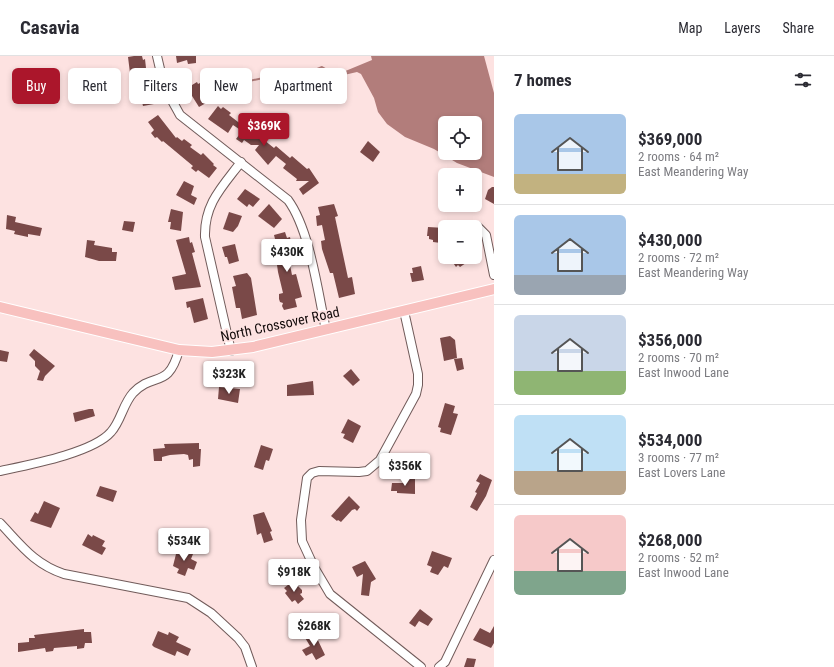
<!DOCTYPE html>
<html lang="en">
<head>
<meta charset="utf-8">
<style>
	:root { --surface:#fff; --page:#f7f7f7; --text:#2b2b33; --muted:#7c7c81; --line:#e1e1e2; --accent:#ab162b }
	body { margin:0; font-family:"Roboto Condensed",sans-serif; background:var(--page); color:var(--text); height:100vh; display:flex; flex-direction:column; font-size:15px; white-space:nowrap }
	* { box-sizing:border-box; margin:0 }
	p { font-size:13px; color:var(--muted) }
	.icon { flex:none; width:22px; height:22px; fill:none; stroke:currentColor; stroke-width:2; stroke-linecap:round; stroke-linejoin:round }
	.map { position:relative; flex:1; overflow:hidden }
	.panel { display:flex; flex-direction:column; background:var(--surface); width:340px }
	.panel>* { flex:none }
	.banner { position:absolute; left:12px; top:12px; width:380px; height:36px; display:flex; gap:8px }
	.tools { position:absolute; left:438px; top:60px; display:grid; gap:8px }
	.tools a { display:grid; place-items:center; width:44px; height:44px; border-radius:6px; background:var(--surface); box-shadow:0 2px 6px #0003; font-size:20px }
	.price { position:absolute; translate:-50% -34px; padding:0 9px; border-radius:4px; background:#fff; color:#222; font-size:13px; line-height:26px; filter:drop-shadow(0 1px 2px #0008) }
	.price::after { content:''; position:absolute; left:50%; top:24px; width:12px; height:9px; margin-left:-6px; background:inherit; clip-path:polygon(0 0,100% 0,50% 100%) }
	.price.active { background:var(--accent); color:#fff }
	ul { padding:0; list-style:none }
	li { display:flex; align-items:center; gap:12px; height:100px; padding:0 20px }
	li+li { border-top:1px solid var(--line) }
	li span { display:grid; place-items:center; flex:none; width:112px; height:80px; border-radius:6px; color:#555 }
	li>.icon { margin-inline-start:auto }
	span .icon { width:48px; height:48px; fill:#fffc; stroke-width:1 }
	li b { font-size:17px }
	h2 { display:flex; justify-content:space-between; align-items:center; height:48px; padding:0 20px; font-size:17px }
	.pill { padding:0 14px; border-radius:6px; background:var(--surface); box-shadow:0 2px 6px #0003; font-size:14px; line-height:36px }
	.pill.active { background:var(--accent); color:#fff }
	header { display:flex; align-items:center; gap:24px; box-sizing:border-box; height:56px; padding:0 20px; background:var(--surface); border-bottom:1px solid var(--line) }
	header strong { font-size:19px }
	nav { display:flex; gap:22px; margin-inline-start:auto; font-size:14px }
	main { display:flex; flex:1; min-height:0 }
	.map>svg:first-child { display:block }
	.water { fill:#b27d7b; fill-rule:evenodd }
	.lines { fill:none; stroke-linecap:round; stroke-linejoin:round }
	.stream { stroke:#b27d7b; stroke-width:2 }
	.building { fill:#7a4948 }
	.minor-casing { stroke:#715b5a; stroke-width:10 }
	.major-casing { stroke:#fff; stroke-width:12 }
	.minor { stroke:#fff; stroke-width:8 }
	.major { stroke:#f8c1bf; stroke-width:10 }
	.labels { text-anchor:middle; stroke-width:4; stroke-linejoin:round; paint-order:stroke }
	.street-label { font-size:14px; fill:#120a0a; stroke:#fde2e1 }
</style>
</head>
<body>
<header>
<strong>Casavia</strong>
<nav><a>Map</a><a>Layers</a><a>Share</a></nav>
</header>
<main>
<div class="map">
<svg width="494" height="611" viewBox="0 0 494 611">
	<rect width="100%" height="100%" fill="#fde2e1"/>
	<path class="water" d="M371,0H484L494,37V121L457,107L434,93L405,81L387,68L378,56L374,42L361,18L357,16L344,19L343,16L372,4ZM445,67H475V97H445Z"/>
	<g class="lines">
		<path class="stream" d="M209,25L230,29L273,20L280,22H296L322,11L334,18L345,17"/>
	</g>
	<g class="building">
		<path d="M134,0H142L143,4L145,3L147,21L134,23L132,17H130L128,1Z"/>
		<path d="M176,0H196V7L188,8L187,4L177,7Z"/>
		<path d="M197,26L198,28L200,27L206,37L202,39L206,47L199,51L187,32Z"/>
		<path d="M149,31L154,48L143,50L139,33Z"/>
		<path d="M218,50L221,53L223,51L231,57L229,59L242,69L246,63L248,64L262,76L259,80L274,92L276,90L290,102L292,100L307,113L309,112L319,127L303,139L299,133L309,125H296L297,123L283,112L286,108L276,100L268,109L255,94L259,89H251L244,84L242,87L236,83L242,75L233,69L228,77L208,63Z"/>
		<path d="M158,59L176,82L177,81L182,85L184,83L192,89L190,91L201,99L203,97L214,108L213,109L217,112L209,122L198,114L196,116L191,112L193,110L163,85L162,86L157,81L155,82L151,77L154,74L148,66Z"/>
		<path d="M368,85L380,96L373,106L360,96Z"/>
		<path d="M184,125L194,130L191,139L197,142L194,149L176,139Z"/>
		<path d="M492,131H494V148L485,143L488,134Z"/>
		<path d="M245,133L260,143L253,151L249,148L247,151L237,143Z"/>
		<path d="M269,148L282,163L274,172L258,160Z"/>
		<path d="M334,148L338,160L335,161L348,222L352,221L355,238L339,242L333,217H330L322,193L321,185L325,184L322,169L317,170L316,160L320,159L318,151Z"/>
		<path d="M171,153L183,156L181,175L170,173L171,166H168Z"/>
		<path d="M229,156L242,160L238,170L233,176L223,173Z"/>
		<path d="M7,159L16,161L15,166L42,172L40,180L28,178V181L14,178L15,175L6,173Z"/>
		<path d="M124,165L135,166L133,176L122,174Z"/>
		<path d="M428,171L445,172V184H442L441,187L433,186V184L429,183V180H427Z"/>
		<path d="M285,176L287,182L290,181L292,192L289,193L290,199H288L292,219L296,218L302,241L295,243L297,251L284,254L282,250L283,247L280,246L279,243V238L283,237L278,216L277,209L281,208L274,187H276L274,179Z"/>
		<path d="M189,181L190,187L192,186L195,196L192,197L201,231L175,234L172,221L186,218L176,184Z"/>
		<path d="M87,184L95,185L94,189L112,192V196H117L116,205H99L85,201Z"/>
		<path d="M235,188L239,205L229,208L227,201H225L222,191Z"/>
		<path d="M449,201H475L460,211L458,209L456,211Z"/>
		<path d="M421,210L424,224L412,226L410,217H413L412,212Z"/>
		<path d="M247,217L251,222L257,259L242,263L240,252H236L232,231L236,230L233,220Z"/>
		<path d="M203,242L208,263L194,267L190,251L187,252L186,246Z"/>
		<path d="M450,280L455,284L457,302L444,305L440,282Z"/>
		<path d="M34,293L55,310L45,320L43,325L37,324L40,315L35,310V305L29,299Z"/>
		<path d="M0,294L9,296L7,306L0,305Z"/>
		<path d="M462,302L464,313L457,315L454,303Z"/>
		<path d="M351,313L360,324L353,330L343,320Z"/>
		<path d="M313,325L314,339L287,340V329Z"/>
		<path d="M219,331L240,333L238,347L218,343Z"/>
		<path d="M445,347L455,350L453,357L458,358L451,379L440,376L441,372L438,371Z"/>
		<path d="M89,353H93L95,360L75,366L73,357Z"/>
		<path d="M348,363L361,370L353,387L343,382L345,378L341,377Z"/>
		<path d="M199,387V393H201L200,410L193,411V403L189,404L188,399L184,398L170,399L162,401V405H154L153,393L165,392L164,388Z"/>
		<path d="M261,389L273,393L269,405L266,404L263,414L254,411Z"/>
		<path d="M480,418L492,424L486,440L477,455L470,451L477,437L475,436L480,427L476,425Z"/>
		<path d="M405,423H415V438L397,437V435H391L392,427H405Z"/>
		<path d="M100,430L117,435L113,446L96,440Z"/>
		<path d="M349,440L360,451L357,455L355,453L352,454L341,466L338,464L337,465L331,460Z"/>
		<path d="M44,445L60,452L51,472L30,465L35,456L38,458Z"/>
		<path d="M264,456L272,475L270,476L273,484L264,487L261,477L257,479L253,459Z"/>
		<path d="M88,478L92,481L93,479L105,485L102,490L106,492L102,499L82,489Z"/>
		<path d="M182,494L193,498L191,503L197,506L194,514L188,512L185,520L177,517L179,513L173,510L176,498Z"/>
		<path d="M432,495L452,502L448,512L444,510L438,519L430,516L432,511L427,509Z"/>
		<path d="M365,505L376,523L371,526L369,540L361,539L363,518L357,521L352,511Z"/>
		<path d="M293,525L302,534V537L300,538L304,543L298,548L295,544L292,546L285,537L287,535L284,532Z"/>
		<path d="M420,553L433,563L428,570L419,565L415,571L409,567Z"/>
		<path d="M494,570V587L491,592L473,584L480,572L490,577Z"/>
		<path d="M84,573V576H91L92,587H85L84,592L77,593V590L54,592L53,595L46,596L45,592L18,596V587L29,586V582H35L34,579Z"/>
		<path d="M158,575L168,579L169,576L179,581L176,586L191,593L188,600L177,595L175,600L154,591L152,589Z"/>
		<path d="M314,576L325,599L316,604L312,597L306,600L302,594L310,590L304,580Z"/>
		<path d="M467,602L476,603L474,611H464Z"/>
	</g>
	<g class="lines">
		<g class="minor-casing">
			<g id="minor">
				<path d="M157,0L164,30L180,59L288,144C310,174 318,237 326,274"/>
				<path d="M477,170L486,179L494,219"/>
				<path d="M404,255L418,318V329L416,338L380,404L367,415L359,416L319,415L312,417L307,422L301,464L302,485L314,511L330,538L421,611"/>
				<path d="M231,295L205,181C204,148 222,131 241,106"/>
				<path d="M0,415C28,409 93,397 111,376C121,365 123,348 133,337C154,315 168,334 179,294"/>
				<path d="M0,467C21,489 34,508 64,518L188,542L211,557L238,582L245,591L252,611"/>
				<path d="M439,611L445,606L494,504"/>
			</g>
		</g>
		<g class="major-casing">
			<path id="major" d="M0,251L179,294L212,296L253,291L494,233"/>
		</g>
		<use href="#minor" class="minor"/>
		<use href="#major" class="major"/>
	</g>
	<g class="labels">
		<g class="street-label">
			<text transform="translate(280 268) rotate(-12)" y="5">North Crossover Road</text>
		</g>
	</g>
</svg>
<div class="tools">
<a><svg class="icon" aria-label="locate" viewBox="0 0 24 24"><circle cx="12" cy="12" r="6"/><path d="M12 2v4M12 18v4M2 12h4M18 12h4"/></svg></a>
<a>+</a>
<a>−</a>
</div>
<b class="price active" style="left:264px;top:91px">$369K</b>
<b class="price" style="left:287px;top:217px">$430K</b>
<b class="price" style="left:229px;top:339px">$323K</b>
<b class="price" style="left:405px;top:431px">$356K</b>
<b class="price" style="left:184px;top:506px">$534K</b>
<b class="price" style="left:294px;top:537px">$918K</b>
<b class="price" style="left:314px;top:591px">$268K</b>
<div class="banner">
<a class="pill active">Buy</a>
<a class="pill">Rent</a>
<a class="pill">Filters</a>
<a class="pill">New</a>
<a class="pill">Apartment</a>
</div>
</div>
<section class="panel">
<h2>7 homes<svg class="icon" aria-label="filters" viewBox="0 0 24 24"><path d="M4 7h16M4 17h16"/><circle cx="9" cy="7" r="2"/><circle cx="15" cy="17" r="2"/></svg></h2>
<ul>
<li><span style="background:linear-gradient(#a9c7e8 75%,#c2b280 0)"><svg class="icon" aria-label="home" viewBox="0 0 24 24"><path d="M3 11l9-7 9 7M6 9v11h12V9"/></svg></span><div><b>$369,000</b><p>2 rooms · 64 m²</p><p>East Meandering Way</p></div></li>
<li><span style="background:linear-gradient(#a9c7e8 75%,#9aa5b1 0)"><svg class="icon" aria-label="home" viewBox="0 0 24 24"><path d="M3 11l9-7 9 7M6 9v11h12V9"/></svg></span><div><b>$430,000</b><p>2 rooms · 72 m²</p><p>East Meandering Way</p></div></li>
<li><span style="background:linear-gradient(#c9d6e8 70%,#8fb573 0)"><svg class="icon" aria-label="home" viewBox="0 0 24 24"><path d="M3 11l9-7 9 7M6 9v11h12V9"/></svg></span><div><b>$356,000</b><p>2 rooms · 70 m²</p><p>East Inwood Lane</p></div></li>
<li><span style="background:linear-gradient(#bfe0f5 70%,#b9a48a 0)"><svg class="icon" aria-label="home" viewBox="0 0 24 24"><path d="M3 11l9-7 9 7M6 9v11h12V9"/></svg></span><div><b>$534,000</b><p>3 rooms · 77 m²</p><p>East Lovers Lane</p></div></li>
<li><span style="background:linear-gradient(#f6c9c9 70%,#7fa58c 0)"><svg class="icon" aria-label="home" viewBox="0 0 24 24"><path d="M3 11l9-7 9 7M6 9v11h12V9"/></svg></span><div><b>$268,000</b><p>2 rooms · 52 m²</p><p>East Inwood Lane</p></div></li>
</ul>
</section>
</main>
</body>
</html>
